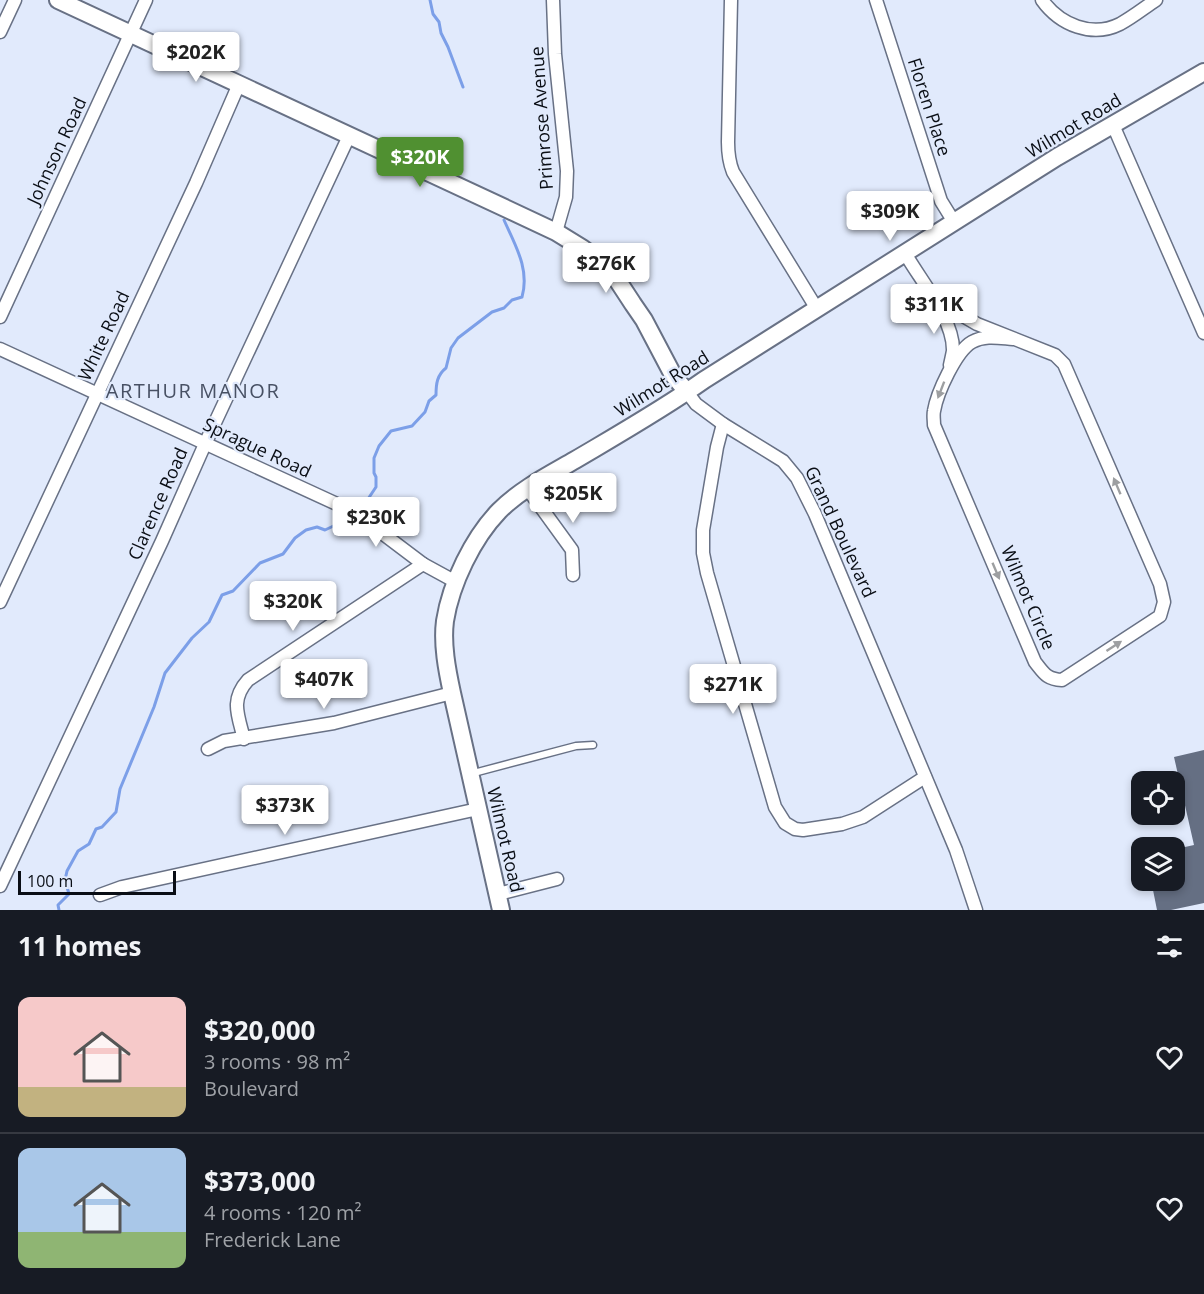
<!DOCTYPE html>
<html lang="en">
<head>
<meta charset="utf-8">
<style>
	:root { --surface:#171b24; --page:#242831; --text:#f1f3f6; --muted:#9ea1a6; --line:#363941; --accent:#509031 }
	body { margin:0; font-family:"Open Sans",sans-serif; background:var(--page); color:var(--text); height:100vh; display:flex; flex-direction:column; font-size:22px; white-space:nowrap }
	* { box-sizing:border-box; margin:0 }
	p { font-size:20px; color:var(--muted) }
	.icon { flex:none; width:33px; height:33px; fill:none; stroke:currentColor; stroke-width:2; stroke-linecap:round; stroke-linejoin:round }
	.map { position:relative; height:910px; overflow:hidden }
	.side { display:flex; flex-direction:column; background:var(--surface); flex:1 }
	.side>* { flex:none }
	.fabs { position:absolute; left:1131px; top:771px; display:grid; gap:12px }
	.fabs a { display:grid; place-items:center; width:54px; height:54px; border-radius:12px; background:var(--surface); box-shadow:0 3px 9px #0003; font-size:30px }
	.scale { position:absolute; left:18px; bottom:15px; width:158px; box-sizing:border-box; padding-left:6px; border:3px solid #0a0e15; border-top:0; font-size:16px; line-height:21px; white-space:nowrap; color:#0a0e15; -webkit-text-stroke:4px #e1eafc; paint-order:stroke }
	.price { position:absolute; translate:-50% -51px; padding:0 14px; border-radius:6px; background:#fff; color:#222; font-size:20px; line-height:39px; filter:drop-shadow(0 2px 3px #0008) }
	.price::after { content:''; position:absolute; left:50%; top:36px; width:18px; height:14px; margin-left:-9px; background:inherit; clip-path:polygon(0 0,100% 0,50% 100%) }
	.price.current { background:var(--accent); color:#fff }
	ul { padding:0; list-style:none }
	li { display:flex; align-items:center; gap:18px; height:150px; padding:0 18px }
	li+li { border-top:2px solid var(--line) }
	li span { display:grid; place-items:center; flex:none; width:168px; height:120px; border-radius:12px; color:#555 }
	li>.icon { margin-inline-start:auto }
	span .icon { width:72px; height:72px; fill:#fffc; stroke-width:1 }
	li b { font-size:26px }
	h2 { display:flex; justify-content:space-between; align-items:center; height:72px; padding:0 18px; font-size:26px }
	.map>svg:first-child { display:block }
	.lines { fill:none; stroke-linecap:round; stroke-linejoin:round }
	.stream { stroke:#7c9fe8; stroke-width:3 }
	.building { fill:#656f83 }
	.lane-casing { stroke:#687185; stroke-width:9 }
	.street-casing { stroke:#687185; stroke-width:15 }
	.secondary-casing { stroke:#687185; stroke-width:20 }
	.lane { stroke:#fff; stroke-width:6 }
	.street { stroke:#fff; stroke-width:12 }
	.secondary { stroke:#fff; stroke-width:16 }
	.oneway { fill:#9d9fa1 }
	.labels { text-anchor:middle; stroke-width:4.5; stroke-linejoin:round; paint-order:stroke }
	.street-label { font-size:18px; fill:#0a0e15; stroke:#e1eafc }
	.neighbourhood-label { font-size:20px; letter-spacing:1.5px; fill:#485164; stroke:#e1eafc }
</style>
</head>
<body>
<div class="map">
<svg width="1204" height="910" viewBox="0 0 1204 910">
	<rect width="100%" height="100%" fill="#e1eafc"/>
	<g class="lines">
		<g class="stream">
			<path d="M430,0L433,14L439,22L441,33L448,47L463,87"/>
			<path d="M364,505L376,487V477L374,473V458L379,446L391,431L412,426L425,412L429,401L436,395C436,384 437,375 446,368L451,348L458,338L492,312L504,308L512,300L522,297C530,269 515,245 504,220"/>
			<path d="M59,910L58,905L69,894L65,880L67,871L78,851L89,844L96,829L102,827L116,812L120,789L154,707L165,673L192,638L209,622L222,595L233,591L260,563L283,554L295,538L306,530L317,527L325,530L346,520"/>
		</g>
	</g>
	<path class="building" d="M1204,750V903L1171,910H1157L1151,880H1174V860L1178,859L1176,849L1194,845L1174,757Z"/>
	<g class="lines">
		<g class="lane-casing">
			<path id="lane" d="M470,774L576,746L593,745"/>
		</g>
		<g class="street-casing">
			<g id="street">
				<path d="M553,0L555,54L567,171L566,197L556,232"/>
				<path d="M731,0L728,142C728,153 729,162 733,172L817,309"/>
				<path d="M876,0L941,201L954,222"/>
				<path d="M1042,0C1060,25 1092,38 1120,24C1133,17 1144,8 1156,0"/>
				<path d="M0,32L15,0"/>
				<path d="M1113,125L1204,333"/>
				<path d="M905,253C920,280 954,319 953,351C952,356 951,361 950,365"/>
				<path d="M934,299L977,324L1055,355L1064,364L1160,584L1164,602L1160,616L1062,680C1046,679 1044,673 1035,662L934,425C934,420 933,415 934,411C937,393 956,351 972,342C985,335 999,338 1013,339"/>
				<path d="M0,317L146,0"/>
				<path d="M0,349L339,505L374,527L423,564L456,582"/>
				<path d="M687,392L696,404L723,424L783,461L797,478L815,514L956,850L976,910"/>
				<path d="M723,424L717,447L703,530V553L707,573L775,807L785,823L795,829L803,830L842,824L863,817L925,777"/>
				<path d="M527,488L572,550L573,575"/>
				<path d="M0,602L196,183L239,84"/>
				<path d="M244,739C238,715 230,700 248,680L423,564"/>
				<path d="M208,749L224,741L334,723L452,693"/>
				<path d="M0,886L162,541L205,444L349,136"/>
				<path d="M498,894L557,879"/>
				<path d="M100,895L122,887L478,809"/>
			</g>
		</g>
		<g class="secondary-casing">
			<g id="secondary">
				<path d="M58,0L507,209L556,232L582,248L602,263L616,278L633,304L644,320L673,375L687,392"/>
				<path d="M501,910L452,693C447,670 442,644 445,621C451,583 473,538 499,511C521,489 549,475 575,460C619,434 663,409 704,380L1057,157L1204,72"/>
			</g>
		</g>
		<use href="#lane" class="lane"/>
		<use href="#street" class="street"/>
		<use href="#secondary" class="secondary"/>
	</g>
	<defs><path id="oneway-solid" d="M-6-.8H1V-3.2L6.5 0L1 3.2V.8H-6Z" transform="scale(1.5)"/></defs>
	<g class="oneway">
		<use href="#oneway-solid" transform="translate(941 390) rotate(111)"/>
		<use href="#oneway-solid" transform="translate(1117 486) rotate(-113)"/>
		<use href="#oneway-solid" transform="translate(996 571) rotate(67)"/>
		<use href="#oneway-solid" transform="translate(1114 646) rotate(-33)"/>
	</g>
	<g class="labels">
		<g class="street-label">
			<text transform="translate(929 107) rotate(72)" y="6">Floren Place</text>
			<text transform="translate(542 118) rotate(-94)" y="6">Primrose Avenue</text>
			<text transform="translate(1074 126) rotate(-31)" y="6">Wilmot Road</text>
			<text transform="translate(57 151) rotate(-65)" y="6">Johnson Road</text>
			<text transform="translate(104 336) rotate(-65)" y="6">White Road</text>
			<text transform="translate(662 384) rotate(-32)" y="6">Wilmot Road</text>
			<text transform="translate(257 448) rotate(25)" y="6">Sprague Road</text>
			<text transform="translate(158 504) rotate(-66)" y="6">Clarence Road</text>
			<text transform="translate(840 532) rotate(65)" y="6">Grand Boulevard</text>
			<text transform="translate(1028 598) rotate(67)" y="6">Wilmot Circle</text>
			<text transform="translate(505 840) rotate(77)" y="6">Wilmot Road</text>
		</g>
		<g class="neighbourhood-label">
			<text x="193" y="398">ARTHUR MANOR</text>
		</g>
	</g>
</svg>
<div class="fabs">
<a><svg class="icon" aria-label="locate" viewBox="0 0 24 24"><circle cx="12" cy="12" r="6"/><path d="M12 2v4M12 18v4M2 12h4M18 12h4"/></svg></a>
<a><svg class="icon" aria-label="layers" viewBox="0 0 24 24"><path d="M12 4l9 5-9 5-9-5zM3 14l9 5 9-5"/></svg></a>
</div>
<div class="scale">100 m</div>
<b class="price" style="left:196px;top:83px">$202K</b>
<b class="price current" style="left:420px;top:188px">$320K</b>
<b class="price" style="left:890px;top:242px">$309K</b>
<b class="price" style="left:606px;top:294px">$276K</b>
<b class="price" style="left:934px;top:335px">$311K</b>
<b class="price" style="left:573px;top:524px">$205K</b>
<b class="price" style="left:376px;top:548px">$230K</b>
<b class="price" style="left:293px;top:632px">$320K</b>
<b class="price" style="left:324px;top:710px">$407K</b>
<b class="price" style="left:733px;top:715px">$271K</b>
<b class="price" style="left:285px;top:836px">$373K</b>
</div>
<section class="side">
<h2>11 homes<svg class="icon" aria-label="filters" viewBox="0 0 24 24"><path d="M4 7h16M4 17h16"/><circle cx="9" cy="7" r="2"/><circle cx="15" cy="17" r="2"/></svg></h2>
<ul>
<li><span style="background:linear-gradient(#f6c9c9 75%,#c2b280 0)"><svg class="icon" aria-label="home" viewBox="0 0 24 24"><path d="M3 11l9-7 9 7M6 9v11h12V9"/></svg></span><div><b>$320,000</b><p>3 rooms · 98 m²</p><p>Boulevard</p></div><svg class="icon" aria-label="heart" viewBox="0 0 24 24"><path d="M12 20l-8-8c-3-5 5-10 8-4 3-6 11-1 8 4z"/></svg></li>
<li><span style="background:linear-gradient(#a9c7e8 70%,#8fb573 0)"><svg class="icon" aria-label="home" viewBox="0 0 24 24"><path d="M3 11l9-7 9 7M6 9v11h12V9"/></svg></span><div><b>$373,000</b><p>4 rooms · 120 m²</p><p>Frederick Lane</p></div><svg class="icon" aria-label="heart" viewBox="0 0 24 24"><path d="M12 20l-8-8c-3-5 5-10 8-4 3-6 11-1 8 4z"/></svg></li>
</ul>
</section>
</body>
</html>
